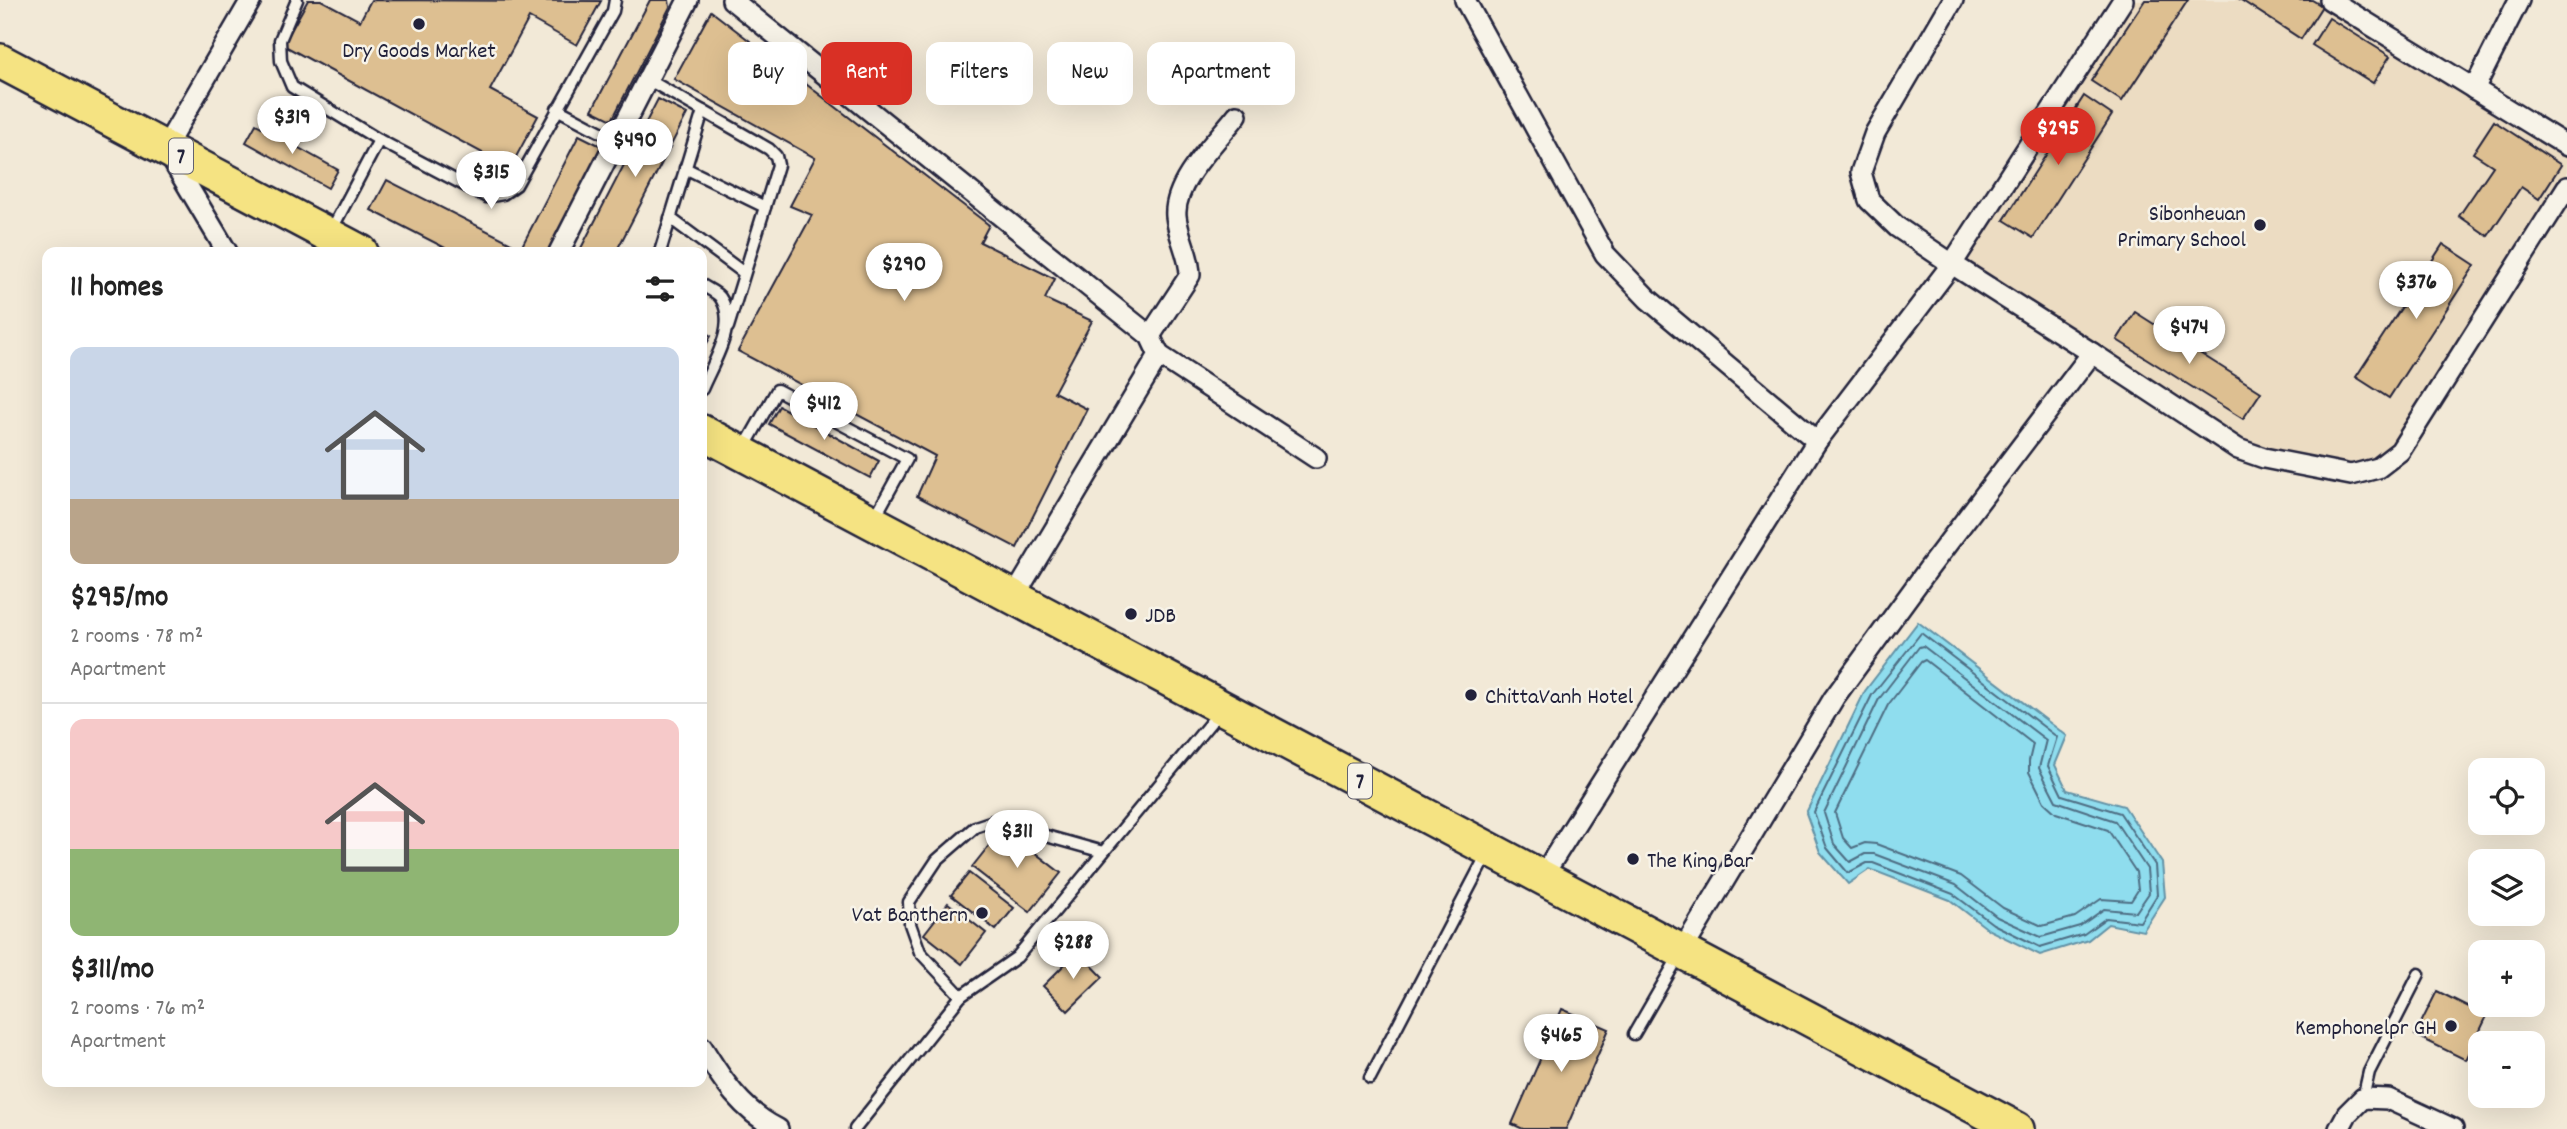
<!DOCTYPE html>
<html lang="en">
<head>
<meta charset="utf-8">
<style>
	:root { --surface:#fff; --page:#f2f2f2; --text:#222; --muted:#767676; --line:#e0e0e0; --accent:#d93025 }
	body { margin:0; font-family:Dekko,sans-serif; background:var(--page); color:var(--text); height:100vh; display:flex; flex-direction:column; font-size:26px; white-space:nowrap }
	* { box-sizing:border-box; margin:0 }
	p { font-size:23px; color:var(--muted) }
	.icon { flex:none; width:38px; height:38px; fill:none; stroke:currentColor; stroke-width:2; stroke-linecap:round; stroke-linejoin:round }
	.map { position:relative; flex:1; overflow:hidden }
	.panel { position:absolute; left:42px; top:247px; width:665px; height:840px; display:flex; flex-direction:column; background:var(--surface); border-radius:14px; box-shadow:0 7px 28px #0002 }
	.panel>* { flex:none }
	.top-card { position:absolute; left:728px; top:42px; width:665px; height:63px; display:flex; gap:14px }
	.buttons { position:absolute; left:2468px; top:758px; display:grid; gap:14px }
	.buttons a { display:grid; place-items:center; width:77px; height:77px; border-radius:14px; background:var(--surface); box-shadow:0 7px 28px #0002; font-size:35px }
	.price { position:absolute; translate:-50% -60px; padding:0 16px; border-radius:24px; background:#fff; color:#222; font-size:23px; line-height:46px; filter:drop-shadow(0 2px 4px #0008) }
	.price::after { content:''; position:absolute; left:50%; top:42px; width:21px; height:16px; margin-left:-10px; background:inherit; clip-path:polygon(0 0,100% 0,50% 100%) }
	.price.current { background:var(--accent); color:#fff }
	ul { padding:0; list-style:none }
	li { display:grid; align-content:center; gap:14px; height:371px; padding:0 28px }
	li+li { border-top:2px solid var(--line) }
	li span { display:grid; place-items:center; height:217px; border-radius:14px; color:#555 }
	li>.icon { margin-inline-start:auto }
	span .icon { width:126px; height:126px; fill:#fffc; stroke-width:1 }
	li b { font-size:30px }
	h2 { display:flex; justify-content:space-between; align-items:center; height:84px; padding:0 28px; font-size:30px }
	.pill { padding:0 24px; border-radius:14px; background:var(--surface); box-shadow:0 7px 28px #0002; font-size:24px; line-height:63px }
	.pill.current { background:var(--accent); color:#fff }
	.map>svg:first-child { display:block }
	.built { fill:#ecdcc2 }
	.water { fill:#8fddee; stroke:#6392a6; stroke-width:2 }
	.lines { fill:none; stroke-linecap:round; stroke-linejoin:round }
	.shore { stroke:#4e6d83; stroke-width:2 }
	.building { fill:#ddbf91; stroke:#22223b; stroke-width:2 }
	.lane-casing { stroke:#22223b; stroke-width:15 }
	.street-casing { stroke:#22223b; stroke-width:24 }
	.highway-casing { stroke:#22223b; stroke-width:38 }
	.lane { stroke:#f7f3e8; stroke-width:10 }
	.street { stroke:#f7f3e8; stroke-width:19 }
	.highway { stroke:#f5e382; stroke-width:33 }
	.poi-dot { fill:#22223b; stroke:#f7f3e8; stroke-width:2.5 }
	.labels { text-anchor:middle; stroke-width:5; stroke-linejoin:round; paint-order:stroke }
	.shield { fill:#f7f3e8; stroke:#62616f; stroke-width:2 }
	.shield-label { font-size:21px; font-weight:bold; fill:#22223b }
	.poi-label { font-size:23px; fill:#22223b; stroke:#f7f3e8; text-anchor:end }
</style>
</head>
<body>
<div class="map">
<svg width="2567" height="1129" viewBox="0 0 2567 1129">
	<rect width="100%" height="100%" fill="#f2e9d7"/>
	<filter id="ink" filterUnits="userSpaceOnUse"><feTurbulence type="fractalNoise" baseFrequency=".0143" numOctaves="2"/><feDisplacementMap in="SourceGraphic" scale="14" xChannelSelector="R" yChannelSelector="G"/><feConvolveMatrix kernelMatrix="1 2 1 2 8 2 1 2 1" color-interpolation-filters="sRGB"/></filter>
	<g filter="url(#ink)">
		<path class="built" d="M2123,0H2330L2567,146V187L2378,468L2264,458L1952,264Z"/>
		<path class="water" d="M1918,622L2067,736L2055,765L2067,790L2124,806L2162,863L2165,897L2143,931L2108,924L2088,940L2040,955L1989,930L1950,900L1870,869L1848,884L1820,852L1806,813L1865,691Z"/>
		<g class="lines">
			<g class="shore">
				<path d="M1921,633L2057,737L2048,766L2062,795L2120,813L2155,865L2157,895L2140,922L2106,918L2084,934L2040,947L1993,924L1953,894L1873,863H1867L1848,873L1827,848L1814,812L1872,695Z"/>
				<path d="M1923,646L2046,740L2039,768L2056,801L2115,821L2147,869L2149,893L2136,912L2104,909L2080,926L2041,937L1997,917L1956,885L1874,854H1865L1850,862L1834,844L1824,813L1879,699L1919,647Z"/>
				<path d="M1925,660L2033,744L2029,761V772L2044,802L2056,813L2108,830L2136,872L2138,890L2131,901L2101,899L2075,917L2042,926L2003,908L1961,876L1876,844L1865,843L1852,848L1843,838L1835,813L1888,705L1921,662Z"/>
			</g>
		</g>
		<g class="building">
			<path d="M308,0H321L360,21L371,0L601,1L577,45L529,18L490,90L538,116L510,168L283,45Z"/>
			<path d="M650,0H669L670,7L612,120L592,110Z"/>
			<path d="M2145,0H2188L2122,101L2091,81Z"/>
			<path d="M2241,0H2312L2322,6L2301,39Z"/>
			<path d="M711,11L989,225L980,242L1055,279L1045,299L1092,321L1054,392L1087,409L1017,548L917,496L935,456L738,351L812,215L790,206L815,158L674,79Z"/>
			<path d="M2329,18L2390,56L2373,83L2312,45Z"/>
			<path d="M2084,96L2112,115L2033,238L2004,220Z"/>
			<path d="M658,99L687,114L616,252H579Z"/>
			<path d="M2494,121L2561,165L2539,199L2521,187L2488,236L2459,216L2493,166L2473,153Z"/>
			<path d="M256,124L338,170L328,188L246,142Z"/>
			<path d="M579,135L603,147L548,252H453L371,210L387,180L521,248Z"/>
			<path d="M2443,244L2475,265L2389,398L2356,377Z"/>
			<path d="M2135,312L2261,392L2243,419L2117,340Z"/>
			<path d="M702,330L711,336L702,352Z"/>
			<path d="M779,406L879,461L870,478L769,424Z"/>
			<path d="M1003,828L1061,873L1030,912L972,867Z"/>
			<path d="M969,873L1014,908L996,930L951,895Z"/>
			<path d="M948,903L986,933L962,964L924,934Z"/>
			<path d="M1078,951L1103,977L1068,1011L1043,986Z"/>
			<path d="M2437,991L2487,1016L2466,1060L2415,1035Z"/>
			<path d="M1562,1009L1609,1029L1566,1129H1523L1512,1124Z"/>
		</g>
		<g class="lines">
			<g class="lane-casing">
				<g id="lane">
					<path d="M297,0L280,40L281,61L292,87L379,140L487,197L503,194L516,185L613,11L615,0"/>
					<path d="M647,79L703,111L660,252"/>
					<path d="M557,109L616,140"/>
					<path d="M703,111L769,149L776,156L778,165L728,327"/>
					<path d="M685,168L765,207"/>
					<path d="M670,218L744,273"/>
					<path d="M332,229L379,140"/>
					<path d="M702,285C708,289 716,292 720,297C739,325 713,362 702,389"/>
					<path d="M743,450L777,390L907,459L875,517"/>
					<path d="M961,996L920,952L910,924L909,902L937,860L975,827L993,821L1103,852"/>
					<path d="M1634,1034L1679,956"/>
					<path d="M1370,1078L1488,852"/>
					<path d="M2363,1098L2369,1072L2419,974"/>
					<path d="M855,1129L961,996L1017,957L1220,711"/>
				</g>
			</g>
			<g class="street-casing">
				<g id="street">
					<path d="M732,0L1150,336L1159,355L1014,597"/>
					<path d="M1465,0L1605,254L1648,299L1817,441"/>
					<path d="M2330,0L2567,146"/>
					<path d="M2474,89L2519,0"/>
					<path d="M227,252L165,148L251,0"/>
					<path d="M559,252L688,0"/>
					<path d="M1150,336L1190,275C1190,255 1178,237 1176,216C1173,182 1217,141 1237,115"/>
					<path d="M2092,353L2238,449L2264,458L2351,475L2378,468L2400,451L2567,187"/>
					<path d="M1159,355L1316,458"/>
					<path d="M1542,877L1817,441L1952,264L1897,227L1869,200L1861,172L1875,133L1953,0"/>
					<path d="M1682,951L1834,698L1929,568L2092,353L1952,264L2123,0"/>
					<path d="M702,1047C722,1080 742,1111 778,1129"/>
					<path d="M2339,1129L2347,1114L2363,1098L2388,1099L2453,1129"/>
				</g>
			</g>
			<g class="highway-casing">
				<g id="highway">
					<path d="M0,61L361,252"/>
					<path d="M702,432L2017,1129"/>
				</g>
			</g>
			<use href="#lane" class="lane"/>
			<use href="#street" class="street"/>
			<use href="#highway" class="highway"/>
		</g>
	</g>
	<g class="poi-dot">
		<circle cx="419" cy="24" r="7"/>
		<circle cx="2260" cy="225" r="7"/>
		<circle cx="1131" cy="614" r="7"/>
		<circle cx="1471" cy="695" r="7"/>
		<circle cx="1633" cy="859" r="7"/>
		<circle cx="982" cy="913" r="7"/>
		<circle cx="2451" cy="1026" r="7"/>
	</g>
	<g class="labels">
		<g class="shield">
			<rect x="169" y="138.5" width="24" height="35" rx="5"/>
			<rect x="1348" y="763.5" width="24" height="35" rx="5"/>
		</g>
		<g class="shield-label">
			<text x="181" y="163">7</text>
			<text x="1360" y="788">7</text>
		</g>
		<g class="poi-label">
			<text x="419" y="57" text-anchor="middle">Dry Goods Market</text>
			<text x="2246" y="220">Sibonheuan<tspan x="2246" dy="26">Primary School</tspan></text>
			<text x="1145" y="622" text-anchor="start">JDB</text>
			<text x="1485" y="703" text-anchor="start">ChittaVanh Hotel</text>
			<text x="1647" y="867" text-anchor="start">The King Bar</text>
			<text x="968" y="921">Vat Banthern</text>
			<text x="2437" y="1034">Kemphonelpr GH</text>
		</g>
	</g>
</svg>
<div class="buttons">
<a><svg class="icon" aria-label="locate" viewBox="0 0 24 24"><circle cx="12" cy="12" r="6"/><path d="M12 2v4M12 18v4M2 12h4M18 12h4"/></svg></a>
<a><svg class="icon" aria-label="layers" viewBox="0 0 24 24"><path d="M12 4l9 5-9 5-9-5zM3 14l9 5 9-5"/></svg></a>
<a>+</a>
<a>−</a>
</div>
<b class="price" style="left:292px;top:156px">$319</b>
<b class="price current" style="left:2058px;top:167px">$295</b>
<b class="price" style="left:635px;top:179px">$490</b>
<b class="price" style="left:491px;top:211px">$315</b>
<b class="price" style="left:904px;top:303px">$290</b>
<b class="price" style="left:2416px;top:321px">$376</b>
<b class="price" style="left:2189px;top:366px">$474</b>
<b class="price" style="left:824px;top:442px">$412</b>
<b class="price" style="left:1017px;top:870px">$311</b>
<b class="price" style="left:1073px;top:981px">$288</b>
<b class="price" style="left:1561px;top:1074px">$465</b>
<div class="top-card">
<a class="pill">Buy</a>
<a class="pill current">Rent</a>
<a class="pill">Filters</a>
<a class="pill">New</a>
<a class="pill">Apartment</a>
</div>
<section class="panel">
<h2>11 homes<svg class="icon" aria-label="filters" viewBox="0 0 24 24"><path d="M4 7h16M4 17h16"/><circle cx="9" cy="7" r="2"/><circle cx="15" cy="17" r="2"/></svg></h2>
<ul>
<li><span style="background:linear-gradient(#c9d6e8 70%,#b9a48a 0)"><svg class="icon" aria-label="home" viewBox="0 0 24 24"><path d="M3 11l9-7 9 7M6 9v11h12V9"/></svg></span><div><b>$295/mo</b><p>2 rooms · 78 m²</p><p>Apartment</p></div></li>
<li><span style="background:linear-gradient(#f6c9c9 60%,#8fb573 0)"><svg class="icon" aria-label="home" viewBox="0 0 24 24"><path d="M3 11l9-7 9 7M6 9v11h12V9"/></svg></span><div><b>$311/mo</b><p>2 rooms · 76 m²</p><p>Apartment</p></div></li>
</ul>
</section>
</div>
</body>
</html>
